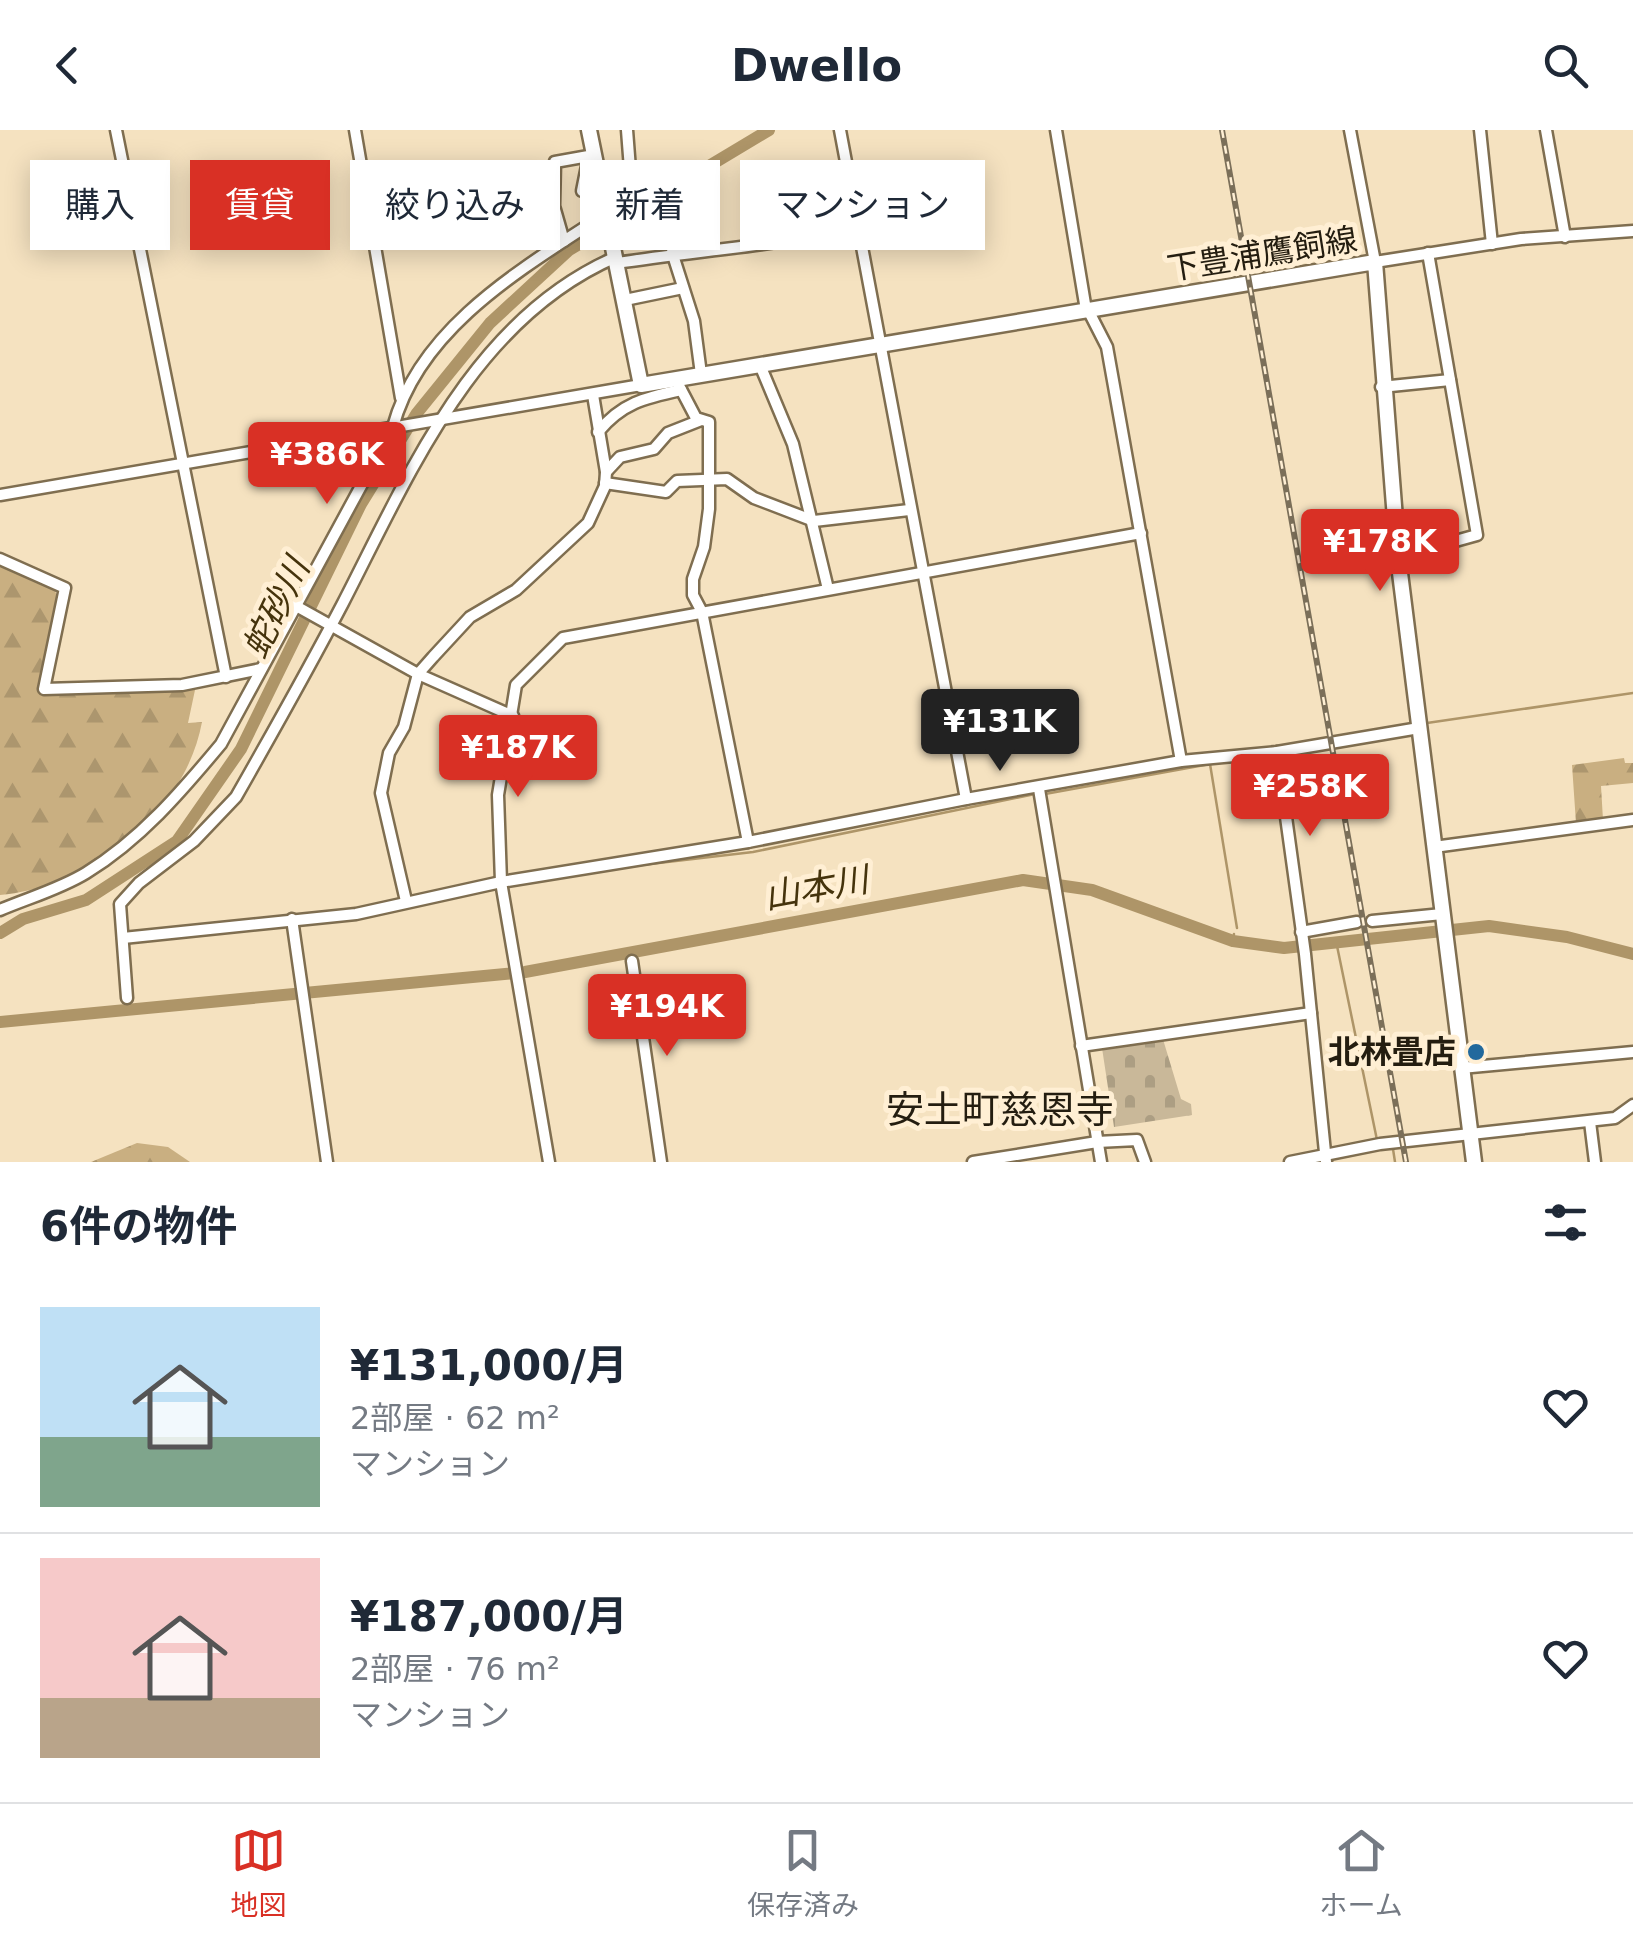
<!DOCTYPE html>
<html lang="ja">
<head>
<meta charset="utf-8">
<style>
	:root { --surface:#fff; --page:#f2f2f3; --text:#1f2937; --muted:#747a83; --line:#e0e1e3; --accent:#d93025 }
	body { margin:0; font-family:"DejaVu Sans","Noto Sans JP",sans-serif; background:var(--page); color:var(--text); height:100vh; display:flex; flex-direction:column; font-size:38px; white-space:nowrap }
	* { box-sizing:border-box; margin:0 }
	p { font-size:32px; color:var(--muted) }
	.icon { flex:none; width:55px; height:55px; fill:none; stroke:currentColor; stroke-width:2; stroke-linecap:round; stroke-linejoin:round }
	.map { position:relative; height:1032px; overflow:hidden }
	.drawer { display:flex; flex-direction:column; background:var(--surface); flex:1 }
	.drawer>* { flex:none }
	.top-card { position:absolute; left:30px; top:30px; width:1000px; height:90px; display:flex; gap:20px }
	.price { position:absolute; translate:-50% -85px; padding:0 22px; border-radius:10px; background:var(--accent); color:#fff; font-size:32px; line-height:65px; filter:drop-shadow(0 2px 5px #0008) }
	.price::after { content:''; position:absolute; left:50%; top:60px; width:30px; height:22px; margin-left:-15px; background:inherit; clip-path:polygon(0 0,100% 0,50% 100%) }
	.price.active { background:#222; color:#fff }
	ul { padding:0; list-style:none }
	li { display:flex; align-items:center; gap:30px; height:250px; padding:0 40px }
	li+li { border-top:2px solid var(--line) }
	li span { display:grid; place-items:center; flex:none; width:280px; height:200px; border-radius:0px; color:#555 }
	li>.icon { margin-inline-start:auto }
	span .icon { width:120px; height:120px; fill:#fffc; stroke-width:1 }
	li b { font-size:42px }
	h2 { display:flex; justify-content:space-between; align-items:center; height:120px; padding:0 40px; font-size:42px }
	.pill { padding:0 35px; border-radius:0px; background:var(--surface); box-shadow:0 5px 25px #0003; font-size:35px; line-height:90px }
	.pill.active { background:var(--accent); color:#fff }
	header { display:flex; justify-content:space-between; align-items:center; height:130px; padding:0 40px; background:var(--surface); font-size:45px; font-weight:700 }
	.tab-bar { display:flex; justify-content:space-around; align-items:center; height:140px; border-top:2px solid var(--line); background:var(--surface); font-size:28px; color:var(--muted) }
	.tab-bar a { display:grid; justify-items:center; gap:5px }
	.tab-bar .active { color:var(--accent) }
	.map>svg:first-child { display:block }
	.forest { fill:url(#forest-firs) }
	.cemetery { fill:url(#cemetery-stones) }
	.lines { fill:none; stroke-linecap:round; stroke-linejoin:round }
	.stream { stroke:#ae9568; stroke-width:2.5 }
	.river { stroke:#ae9568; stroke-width:12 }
	.minor-casing { stroke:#7f6e50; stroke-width:15 }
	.major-casing { stroke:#7f6e50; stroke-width:19 }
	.minor { stroke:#fff; stroke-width:10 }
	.major { stroke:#fff; stroke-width:14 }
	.rail-casing { stroke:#7b6f59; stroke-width:6 }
	.rail { stroke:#ffefd4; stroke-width:2.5; stroke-dasharray:8; stroke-linecap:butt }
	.poi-dot { fill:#22699d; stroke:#ffefd4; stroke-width:4 }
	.labels { text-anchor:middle; stroke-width:10; stroke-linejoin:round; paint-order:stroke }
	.street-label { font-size:32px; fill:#241d10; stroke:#ffefd4 }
	.poi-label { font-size:32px; font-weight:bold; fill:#241d10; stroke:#ffefd4; text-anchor:end }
	.water-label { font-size:35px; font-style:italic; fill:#45330c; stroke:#ffefd4 }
	.quarter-label { font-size:38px; fill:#241d10; stroke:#ffefd4 }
</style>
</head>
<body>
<header><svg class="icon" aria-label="back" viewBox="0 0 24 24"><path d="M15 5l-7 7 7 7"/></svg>Dwello<svg class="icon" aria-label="search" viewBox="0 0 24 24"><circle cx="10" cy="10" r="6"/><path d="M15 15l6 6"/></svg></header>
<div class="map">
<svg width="1633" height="1032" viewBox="0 0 1633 1032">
	<defs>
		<pattern id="forest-firs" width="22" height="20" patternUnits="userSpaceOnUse" patternTransform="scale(2.5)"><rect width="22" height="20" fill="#c9af81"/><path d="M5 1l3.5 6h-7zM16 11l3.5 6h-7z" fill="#ac966e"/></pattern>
		<pattern id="cemetery-stones" width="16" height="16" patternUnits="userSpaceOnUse" patternTransform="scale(2.5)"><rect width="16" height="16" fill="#c9b899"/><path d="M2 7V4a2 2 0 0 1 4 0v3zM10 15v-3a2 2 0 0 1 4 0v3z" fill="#ac9e83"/></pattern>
	</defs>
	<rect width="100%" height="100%" fill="#f5e2c0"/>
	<g class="forest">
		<path d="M0,434L53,454L58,470L42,553L47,565L109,558L195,560L188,593L202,592C185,684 92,757 0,765Z"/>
		<path d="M1624,628L1625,633H1633V653L1601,656L1603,690L1576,693L1572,635Z"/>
		<path d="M137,1013L168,1017L190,1032H91Z"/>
	</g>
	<path class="cemetery" d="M1162,906L1181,969L1191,974L1192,985L1114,997L1102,918Z"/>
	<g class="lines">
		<g class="stream">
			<path d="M1427,593L1633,563"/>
			<path d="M1045,664L1210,634L1237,798"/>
			<path d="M633,736L753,722L1035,664"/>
			<path d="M1233,811L1234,804"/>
			<path d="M1336,811L1377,1010"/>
			<path d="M1379,1018L1393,1019L1395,1032"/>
		</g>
		<g class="river">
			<path d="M0,803L23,789L86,770L177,711L241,619L361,374L417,283L490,193L569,120L769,0"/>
			<path d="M0,892L525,842L1023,750L1092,760L1233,811L1284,818L1489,796L1567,807L1633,824"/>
		</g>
		<g class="minor-casing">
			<g id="minor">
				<path d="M116,0L226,547"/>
				<path d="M355,0L401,268"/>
				<path d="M627,0L632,65"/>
				<path d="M840,0L966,669"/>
				<path d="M1056,0L1085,174L1107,217L1181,631"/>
				<path d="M1350,0L1375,132L1521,109L1633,101"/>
				<path d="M1480,0L1492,114"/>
				<path d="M1546,0L1565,107"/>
				<path d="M582,61L587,36L595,30"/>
				<path d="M564,111L554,76L555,32L594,25"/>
				<path d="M672,122L694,191L701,244"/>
				<path d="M617,133C697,121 778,115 857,98"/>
				<path d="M625,170L683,158"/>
				<path d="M760,235L793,314L828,459"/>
				<path d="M675,248L696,288L709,292V379L704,417L693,449V465L702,482L748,712"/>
				<path d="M1381,257L1450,250"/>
				<path d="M598,302C622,273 644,268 681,260"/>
				<path d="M606,342L620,327L654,319L668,303L701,290"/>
				<path d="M605,353L666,362L677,351L727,349L754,368L814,391L909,380"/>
				<path d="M0,365L641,255"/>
				<path d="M1398,427L1477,405L1428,123"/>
				<path d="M0,429L65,458L44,559L182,555L261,539"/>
				<path d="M296,476L418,544L513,586"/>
				<path d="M1277,622L1305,824L1326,1032"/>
				<path d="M1039,659L1101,1032"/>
				<path d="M1434,717L1633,690"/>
				<path d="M406,771L381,663L389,623L404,597L418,544L433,527L470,487L516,460L588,393L605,356L606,342L593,265"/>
				<path d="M0,780C28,768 60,759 86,743C140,710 181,662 221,614L393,297C420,196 525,137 607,83"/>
				<path d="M292,789L327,1032"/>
				<path d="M1372,791L1442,784"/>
				<path d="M1301,802L1357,792"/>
				<path d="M123,808L356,784L501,752L748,712L966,669L1181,631L1277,622L1419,598"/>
				<path d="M632,831L661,1032"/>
				<path d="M127,868L120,774L139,753L194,711L236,667C273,602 309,538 343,473C410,343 473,189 616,127"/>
				<path d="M1081,916L1311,883"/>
				<path d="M1461,938L1633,922"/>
				<path d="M1590,992L1595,1032"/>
				<path d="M549,1032L501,752L498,665L516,555L563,508L1141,403"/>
				<path d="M973,1032L1097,1012L1137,1010L1145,1032"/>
				<path d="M1290,1032L1380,1014L1615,988L1633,975"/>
			</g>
		</g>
		<g class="major-casing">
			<path id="major" d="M589,0L641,255L1375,132L1398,427L1474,1032"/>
		</g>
		<use href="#minor" class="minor"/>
		<use href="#major" class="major"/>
		<g class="rail-casing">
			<path id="rail" d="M1222,0L1406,1032"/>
		</g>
		<use href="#rail" class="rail"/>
	</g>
	<circle class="poi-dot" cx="1476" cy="922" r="10"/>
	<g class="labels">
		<g class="street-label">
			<text transform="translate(1262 124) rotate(-9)" y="11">下豊浦鷹飼線</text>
		</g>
		<g class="poi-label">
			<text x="1456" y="933">北林畳店</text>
		</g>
		<g class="water-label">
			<text transform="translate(276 478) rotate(-64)" y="12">蛇砂川</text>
			<text transform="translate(816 758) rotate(-10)" y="12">山本川</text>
		</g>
		<g class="quarter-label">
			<text x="1000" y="993">安土町慈恩寺</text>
		</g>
	</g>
</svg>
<b class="price" style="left:327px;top:377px">¥386K</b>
<b class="price" style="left:1380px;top:464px">¥178K</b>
<b class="price active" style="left:1000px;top:644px">¥131K</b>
<b class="price" style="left:518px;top:670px">¥187K</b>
<b class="price" style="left:1310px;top:709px">¥258K</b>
<b class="price" style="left:667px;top:929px">¥194K</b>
<div class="top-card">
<a class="pill">購入</a>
<a class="pill active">賃貸</a>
<a class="pill">絞り込み</a>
<a class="pill">新着</a>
<a class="pill">マンション</a>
</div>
</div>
<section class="drawer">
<h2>6件の物件<svg class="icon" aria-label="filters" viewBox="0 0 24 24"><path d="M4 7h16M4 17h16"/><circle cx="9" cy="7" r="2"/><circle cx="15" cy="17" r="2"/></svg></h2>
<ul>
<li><span style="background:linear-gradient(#bfe0f5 65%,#7fa58c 0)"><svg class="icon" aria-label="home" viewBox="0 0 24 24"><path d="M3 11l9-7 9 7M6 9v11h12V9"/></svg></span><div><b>¥131,000/月</b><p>2部屋 · 62 m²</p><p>マンション</p></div><svg class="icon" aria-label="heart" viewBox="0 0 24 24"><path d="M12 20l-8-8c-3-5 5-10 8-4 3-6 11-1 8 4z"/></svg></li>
<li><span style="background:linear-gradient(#f6c9c9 70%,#b9a48a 0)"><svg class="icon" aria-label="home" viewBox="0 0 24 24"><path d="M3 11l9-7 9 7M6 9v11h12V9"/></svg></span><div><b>¥187,000/月</b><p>2部屋 · 76 m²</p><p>マンション</p></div><svg class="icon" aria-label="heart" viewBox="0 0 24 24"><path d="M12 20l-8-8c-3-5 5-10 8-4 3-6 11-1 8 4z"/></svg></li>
</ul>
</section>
<nav class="tab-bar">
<a class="active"><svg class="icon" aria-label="map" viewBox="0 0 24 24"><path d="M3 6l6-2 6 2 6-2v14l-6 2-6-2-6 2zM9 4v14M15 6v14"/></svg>地図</a>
<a><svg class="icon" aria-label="saved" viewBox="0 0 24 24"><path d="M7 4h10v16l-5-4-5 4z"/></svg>保存済み</a>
<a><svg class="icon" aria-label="home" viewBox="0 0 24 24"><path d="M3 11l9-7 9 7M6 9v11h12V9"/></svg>ホーム</a>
</nav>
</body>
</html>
